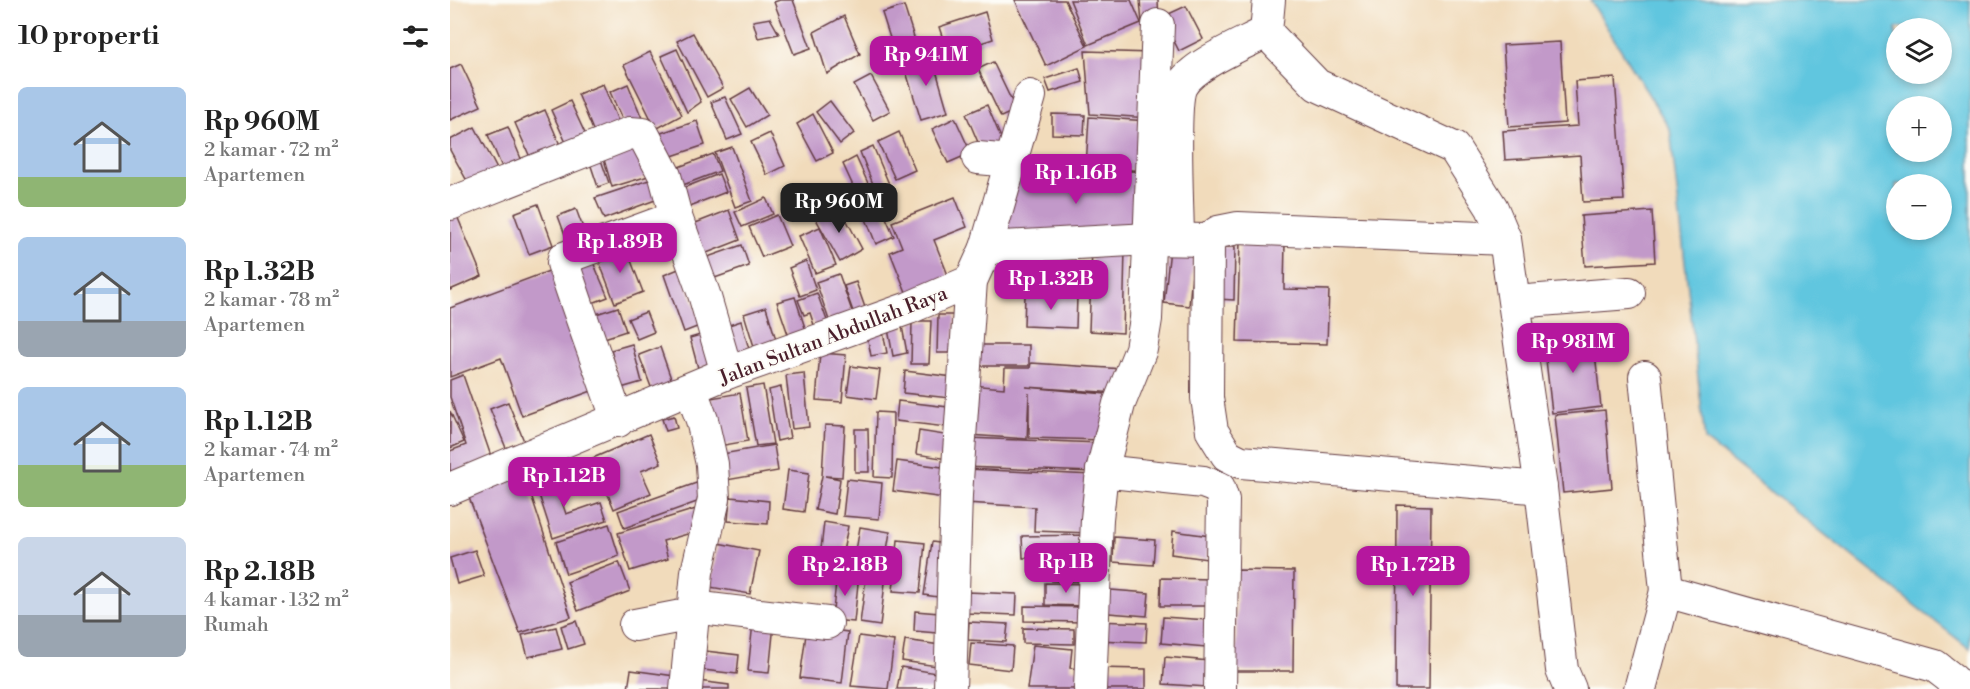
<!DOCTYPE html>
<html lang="id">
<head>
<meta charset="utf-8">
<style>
	:root { --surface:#fff; --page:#f2f2f2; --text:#222; --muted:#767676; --accent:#b5179e }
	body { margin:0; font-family:"Libre Bodoni",serif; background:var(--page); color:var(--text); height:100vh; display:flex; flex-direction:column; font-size:22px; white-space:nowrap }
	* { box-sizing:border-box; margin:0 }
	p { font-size:20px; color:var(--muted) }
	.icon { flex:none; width:33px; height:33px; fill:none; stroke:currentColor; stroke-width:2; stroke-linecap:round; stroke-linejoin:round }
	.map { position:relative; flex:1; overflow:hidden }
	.panel { display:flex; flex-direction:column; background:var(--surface); width:450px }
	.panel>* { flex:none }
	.fabs { position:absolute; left:1436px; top:18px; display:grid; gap:12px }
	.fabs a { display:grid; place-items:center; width:66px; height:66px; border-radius:50%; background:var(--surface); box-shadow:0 3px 9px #0003; font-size:30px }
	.price { position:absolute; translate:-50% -51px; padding:0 14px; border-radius:12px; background:var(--accent); color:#fff; font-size:20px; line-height:39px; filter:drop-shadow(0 2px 3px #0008) }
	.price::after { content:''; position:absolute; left:50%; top:36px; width:18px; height:14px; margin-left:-9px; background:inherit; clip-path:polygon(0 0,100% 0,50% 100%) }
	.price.selected { background:#222; color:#fff }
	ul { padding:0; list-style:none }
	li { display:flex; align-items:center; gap:18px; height:150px; padding:0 18px }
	li span { display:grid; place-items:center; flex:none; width:168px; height:120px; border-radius:9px; color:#555 }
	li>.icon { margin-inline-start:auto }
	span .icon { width:72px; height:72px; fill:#fffc; stroke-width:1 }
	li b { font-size:26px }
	h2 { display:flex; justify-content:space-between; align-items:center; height:72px; padding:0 18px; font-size:26px }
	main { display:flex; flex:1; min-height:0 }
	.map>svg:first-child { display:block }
	.water { fill:#61c6df; stroke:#567285; stroke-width:1.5; fill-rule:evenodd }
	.building { fill:#c299c9 }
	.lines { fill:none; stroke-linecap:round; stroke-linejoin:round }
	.minor-casing { stroke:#633b41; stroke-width:34 }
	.minor { stroke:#fff; stroke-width:32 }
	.labels { text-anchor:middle; stroke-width:4.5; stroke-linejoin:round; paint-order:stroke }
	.street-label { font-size:20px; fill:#4a1f2b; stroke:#fdfcf7 }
</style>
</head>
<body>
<main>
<section class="panel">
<h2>10 properti<svg class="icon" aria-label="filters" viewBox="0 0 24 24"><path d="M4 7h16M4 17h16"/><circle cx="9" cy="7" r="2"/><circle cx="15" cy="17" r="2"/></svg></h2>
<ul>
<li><span style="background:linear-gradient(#a9c7e8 75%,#8fb573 0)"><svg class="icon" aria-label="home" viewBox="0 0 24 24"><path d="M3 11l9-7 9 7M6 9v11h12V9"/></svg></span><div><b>Rp 960M</b><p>2 kamar · 72 m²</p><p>Apartemen</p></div></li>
<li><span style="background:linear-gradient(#a9c7e8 70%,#9aa5b1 0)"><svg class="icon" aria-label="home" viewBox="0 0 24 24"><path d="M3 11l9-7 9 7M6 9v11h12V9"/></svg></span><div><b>Rp 1.32B</b><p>2 kamar · 78 m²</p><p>Apartemen</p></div></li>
<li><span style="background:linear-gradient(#a9c7e8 65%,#8fb573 0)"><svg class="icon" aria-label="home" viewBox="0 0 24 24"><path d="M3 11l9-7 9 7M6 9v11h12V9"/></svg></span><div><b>Rp 1.12B</b><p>2 kamar · 74 m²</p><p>Apartemen</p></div></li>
<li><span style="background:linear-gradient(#c9d6e8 65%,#9aa5b1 0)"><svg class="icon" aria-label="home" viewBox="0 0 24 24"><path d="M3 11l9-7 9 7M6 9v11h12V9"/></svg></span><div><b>Rp 2.18B</b><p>4 kamar · 132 m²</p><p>Rumah</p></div></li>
</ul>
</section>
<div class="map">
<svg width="1520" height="689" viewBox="0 0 1520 689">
	<rect width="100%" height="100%" fill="#fdfcf7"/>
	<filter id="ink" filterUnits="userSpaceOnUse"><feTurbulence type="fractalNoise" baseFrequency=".0167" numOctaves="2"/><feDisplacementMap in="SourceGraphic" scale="12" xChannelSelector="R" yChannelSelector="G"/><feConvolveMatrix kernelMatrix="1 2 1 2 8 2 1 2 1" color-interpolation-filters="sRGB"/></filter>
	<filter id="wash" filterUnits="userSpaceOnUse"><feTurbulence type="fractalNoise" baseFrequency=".008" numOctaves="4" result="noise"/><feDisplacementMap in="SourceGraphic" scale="24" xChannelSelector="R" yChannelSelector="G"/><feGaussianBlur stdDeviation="1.35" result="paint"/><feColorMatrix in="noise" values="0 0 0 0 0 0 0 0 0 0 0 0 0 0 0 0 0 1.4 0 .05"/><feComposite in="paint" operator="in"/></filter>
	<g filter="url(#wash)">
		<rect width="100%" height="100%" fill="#f1dbbb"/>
		<path class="water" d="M1140,0H1520V649L1255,440L1220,129ZM1446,28H1491V74H1446ZM1446,106H1491V152H1446ZM1446,184H1491V230H1446Z"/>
		<g id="blocks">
			<g class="building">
				<path d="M330,0H343L361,48L344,54L324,2Z"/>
				<path d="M565,0H615L637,46L596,66Z"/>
				<path d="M620,0H681L691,23L638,45Z"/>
				<path d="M690,0H708L709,23L692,24Z"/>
				<path d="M454,6L468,50L446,57L432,13Z"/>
				<path d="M736,6L753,39L729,51L712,17Z"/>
				<path d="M535,12L543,39L498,54L489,27Z"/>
				<path d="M394,16L410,54L377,74L364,32Z"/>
				<path d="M320,18L329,34L308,38L303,21Z"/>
				<path d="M243,33L273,88L257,97L227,41Z"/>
				<path d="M1110,42L1115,123L1059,127L1053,45Z"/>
				<path d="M227,49L251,102L237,112L211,56Z"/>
				<path d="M635,51L702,53L699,118L640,114Z"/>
				<path d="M200,52L232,115L206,129L174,65Z"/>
				<path d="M481,53L498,112L471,120L453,62Z"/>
				<path d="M543,62L566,110L551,117L528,69Z"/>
				<path d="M11,64L31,106L0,120V69Z"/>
				<path d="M629,68L633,82L600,92L595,79Z"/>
				<path d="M421,76L440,111L423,120L404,85Z"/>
				<path d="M1165,78L1174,200L1133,202L1130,155L1055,160L1053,131L1128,126L1125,81Z"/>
				<path d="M153,84L172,131L148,142L128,94Z"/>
				<path d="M178,84L194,123L177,130L160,92Z"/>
				<path d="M300,88L317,115L297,127L281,99Z"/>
				<path d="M275,97L292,134L277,140L261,102Z"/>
				<path d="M120,101L138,140L119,149L101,110Z"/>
				<path d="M380,101L404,133L390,144L366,112Z"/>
				<path d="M537,105L554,145L533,154L516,114Z"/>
				<path d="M95,110L113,152L83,164L65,123Z"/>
				<path d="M363,114L383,153L367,161L347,124Z"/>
				<path d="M602,114L635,115L634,135L602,134Z"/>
				<path d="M639,117L699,121L696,171L636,167Z"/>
				<path d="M505,118L521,153L498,163L482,129Z"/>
				<path d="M247,121L255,145L216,158L208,134Z"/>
				<path d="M25,127L50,175L22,190L0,150V140Z"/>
				<path d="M58,127L74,166L55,174L38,135Z"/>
				<path d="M449,132L465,170L445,179L428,142Z"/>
				<path d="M320,133L335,166L317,175L301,142Z"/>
				<path d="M192,142L205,174L162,187L153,156Z"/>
				<path d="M423,146L439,184L425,189L410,152Z"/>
				<path d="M282,147L302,201L285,207L265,153Z"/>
				<path d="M263,154L270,171L233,185L226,168Z"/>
				<path d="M150,157L159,183L148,187L140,163Z"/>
				<path d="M406,157L422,192L409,199L393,164Z"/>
				<path d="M629,168L697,172L693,234L547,237L561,179H629Z"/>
				<path d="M269,174L276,192L240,206L233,188Z"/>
				<path d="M202,179L208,199L154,219L145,198Z"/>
				<path d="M505,197L517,227L484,240L500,280L458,297L440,252L452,247L442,222Z"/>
				<path d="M316,198L323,214L292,227L285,212Z"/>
				<path d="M88,204L103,245L79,254L64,213Z"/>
				<path d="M389,206L412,249L390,262L366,219Z"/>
				<path d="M431,206L444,236L426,244L414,214Z"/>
				<path d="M126,209L139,244L121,251L108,216Z"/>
				<path d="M279,210L290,240L249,256L238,226Z"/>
				<path d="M5,211L32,276L0,290V213Z"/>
				<path d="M1202,211L1205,262L1135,266L1131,216Z"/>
				<path d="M327,215L340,246L312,257L299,227Z"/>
				<path d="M370,227L386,265L365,273L349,236Z"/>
				<path d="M790,241L835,242L834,289L879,290L877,344L787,342Z"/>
				<path d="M175,245L193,292L165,303L147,256Z"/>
				<path d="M292,245L299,266L259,280L252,259Z"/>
				<path d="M767,247H785L784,300L767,299Z"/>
				<path d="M642,248L675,249L673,333L639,331Z"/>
				<path d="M720,249L744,252L739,306L714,303Z"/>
				<path d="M140,255L158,297L137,305L120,264Z"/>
				<path d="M356,261L366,290L350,296L339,268Z"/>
				<path d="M107,268L150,388L72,416L51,358L0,377V308Z"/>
				<path d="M231,268L252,325L234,332L214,275Z"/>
				<path d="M389,274L404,317L381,326L366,282Z"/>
				<path d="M406,282L418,316L406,320L394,286Z"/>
				<path d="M367,293L379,326L366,331L360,313L354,315L348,300Z"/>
				<path d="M575,295L627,296L626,328L574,326Z"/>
				<path d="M345,297L359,340L342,346L327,302Z"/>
				<path d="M168,307L176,331L145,341L137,317Z"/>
				<path d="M316,307L328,346L306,353L294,314Z"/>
				<path d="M196,312L204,332L187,339L178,319Z"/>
				<path d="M488,315H505L504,353H487Z"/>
				<path d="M291,321L301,356L283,361L273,327Z"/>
				<path d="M462,321H481L479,364H461Z"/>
				<path d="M452,326L457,353L443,356L438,329Z"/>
				<path d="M433,332L437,353L421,356L417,335Z"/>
				<path d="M257,333L266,363L248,368L240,338Z"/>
				<path d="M1172,335L1175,358L1147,361L1145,337Z"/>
				<path d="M1143,336L1151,407L1102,413L1094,342Z"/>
				<path d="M182,344L192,382L171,388L161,350Z"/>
				<path d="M528,345H579V366H527Z"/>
				<path d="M210,347L224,387L204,395L189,355Z"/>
				<path d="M370,353L396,355L392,402L366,400Z"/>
				<path d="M581,363L673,369L667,393L576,387L667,395L654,440L579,438V393L577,439L518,435L520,385L554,388L555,368H580Z"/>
				<path d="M401,366L430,370L426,399L397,395Z"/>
				<path d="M455,371L503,377L500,398L453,393Z"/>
				<path d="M354,373L359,427L342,429L336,375Z"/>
				<path d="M13,375L42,459L0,473V451L16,445L0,397V380Z"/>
				<path d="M313,385L323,444L306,446L296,388Z"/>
				<path d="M331,387L340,438L327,441L319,390Z"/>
				<path d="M290,393L298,441L269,446L261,398Z"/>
				<path d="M448,401L498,407L496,427L446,421Z"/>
				<path d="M58,402L74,441L56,448L40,409Z"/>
				<path d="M1155,410L1162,488L1113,493L1105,415Z"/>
				<path d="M0,411L14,442L0,448Z"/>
				<path d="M426,412L443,413L442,478L424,477Z"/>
				<path d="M224,416L227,428L216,431L212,419Z"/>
				<path d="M375,425L395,426L392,477L375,476L390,479L385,514L365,510L372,476Z"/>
				<path d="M405,429H418L419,472H405Z"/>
				<path d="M469,431L501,436L497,459L466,454Z"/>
				<path d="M199,434L211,463L191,471L201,493L164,509L143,458Z"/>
				<path d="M517,438L651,443L643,472L515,467Z"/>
				<path d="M324,445L328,471L277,480L272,454Z"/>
				<path d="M447,461L507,469L502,499L443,491Z"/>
				<path d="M100,467L116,514L151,502L157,520L103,538L82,473Z"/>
				<path d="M517,469L643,475L640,533L584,531L585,507L515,503Z"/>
				<path d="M338,470L359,473L354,512L333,509Z"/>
				<path d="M74,473L121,617L70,633L18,495Z"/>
				<path d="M397,479L432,483L429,519L393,516Z"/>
				<path d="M252,481L258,498L174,528L168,511Z"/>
				<path d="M280,497L319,501L318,524L278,521Z"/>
				<path d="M947,505L981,506L979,689H946Z"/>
				<path d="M249,508L255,529L213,541L218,559L180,571L168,533Z"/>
				<path d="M374,522L398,526L391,562L370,558Z"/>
				<path d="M159,524L169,556L116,574L106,542Z"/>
				<path d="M410,527L440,532L434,568L404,563Z"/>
				<path d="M723,531L760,536L757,559L721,554Z"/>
				<path d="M638,535V557L573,558L572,536Z"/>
				<path d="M664,537L705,540L703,565L663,562Z"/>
				<path d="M448,540L475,543L470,593L443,591Z"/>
				<path d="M482,542L503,545L495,598L474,595Z"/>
				<path d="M268,543L309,551L300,594L260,587Z"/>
				<path d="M25,550L34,576L7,584L0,558Z"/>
				<path d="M169,562L180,591L128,611L117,582Z"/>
				<path d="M602,562L638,563V582L602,581Z"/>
				<path d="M787,570L844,571L843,671H786Z"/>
				<path d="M417,571L436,574L430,626L410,623Z"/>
				<path d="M387,572L409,574L404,622L382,620Z"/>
				<path d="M711,578L763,579V606H710Z"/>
				<path d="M595,583L637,584V606L595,605Z"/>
				<path d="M648,589L699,593L697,616L646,612Z"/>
				<path d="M517,592L567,594L566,615L516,613Z"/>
				<path d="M574,606L635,607V622L574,621Z"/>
				<path d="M465,611L489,613L487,633L464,631Z"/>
				<path d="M713,617L758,620L756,647L711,643Z"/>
				<path d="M126,621L134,644L118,649L111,626Z"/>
				<path d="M647,621L697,623L696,642L646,640Z"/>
				<path d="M303,622L324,624L319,673L298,671Z"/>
				<path d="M519,622L558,624L556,642L518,640Z"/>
				<path d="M106,627L112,649L78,657L72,635Z"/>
				<path d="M357,627L398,632L392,683L350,678Z"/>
				<path d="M573,628L624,629V644L573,643Z"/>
				<path d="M409,636L444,641L438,689L401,686Z"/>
				<path d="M455,640L490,645L487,666L452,661Z"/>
				<path d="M521,643L563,646L561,670L519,665Z"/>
				<path d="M583,645L622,649L620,668L630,669L628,689H577Z"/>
				<path d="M247,650L289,655L287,674L245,669Z"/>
				<path d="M715,657L759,661L757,687L713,684Z"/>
				<path d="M451,667L486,673L483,689H447Z"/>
				<path d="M645,668L696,669V689H645Z"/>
				<path d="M181,670L232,677L230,689H178Z"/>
				<path d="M248,681L279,685V689H247Z"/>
			</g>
		</g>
	</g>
	<g filter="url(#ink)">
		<use href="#blocks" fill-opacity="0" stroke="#633b41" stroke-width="1.5"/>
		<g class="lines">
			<g class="minor-casing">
				<g id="minor">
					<path d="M816,32L867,85L1004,148L1042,208L1055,239L1091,488L1112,670L1120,689"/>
					<path d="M528,158L561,161"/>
					<path d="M0,204L180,133L193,134L215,176L226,217L114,258L113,263C130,316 150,368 168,421"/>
					<path d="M226,217L254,294L277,373"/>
					<path d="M728,239C728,212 722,105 731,86C743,64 794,44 816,32L819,0"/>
					<path d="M758,240L768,232L788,228L1055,239"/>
					<path d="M536,248L580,96"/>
					<path d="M1065,302L1179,293"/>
					<path d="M1195,377L1216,591"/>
					<path d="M652,471L753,482L769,488L773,500L770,689"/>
					<path d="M0,489L277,373L459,308L521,281"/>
					<path d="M243,607L377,623"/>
					<path d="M185,625L242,614"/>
					<path d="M236,689L247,572L264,499L262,464L252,420L241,390"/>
					<path d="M500,689L506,495L521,281L536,248L699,239L758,240L757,398L762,431L777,455L791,462L1091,488"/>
					<path d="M640,689L647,519L652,471L669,404L691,349L696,319L708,25"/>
					<path d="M1190,689L1216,591L1485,666L1503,680L1505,689"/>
				</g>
			</g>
			<use href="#minor" class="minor"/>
		</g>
	</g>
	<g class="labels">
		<g class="street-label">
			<text transform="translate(383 335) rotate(-21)" y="7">Jalan Sultan Abdullah Raya</text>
		</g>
	</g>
</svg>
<div class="fabs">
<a><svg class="icon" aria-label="layers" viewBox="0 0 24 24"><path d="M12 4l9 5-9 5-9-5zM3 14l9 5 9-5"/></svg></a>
<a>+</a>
<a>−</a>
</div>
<b class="price" style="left:476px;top:87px">Rp 941M</b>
<b class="price" style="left:626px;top:205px">Rp 1.16B</b>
<b class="price selected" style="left:389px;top:234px">Rp 960M</b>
<b class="price" style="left:170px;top:274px">Rp 1.89B</b>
<b class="price" style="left:601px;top:311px">Rp 1.32B</b>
<b class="price" style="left:1123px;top:374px">Rp 981M</b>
<b class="price" style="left:114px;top:508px">Rp 1.12B</b>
<b class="price" style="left:616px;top:594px">Rp 1B</b>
<b class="price" style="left:395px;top:597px">Rp 2.18B</b>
<b class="price" style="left:963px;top:597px">Rp 1.72B</b>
</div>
</main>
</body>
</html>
